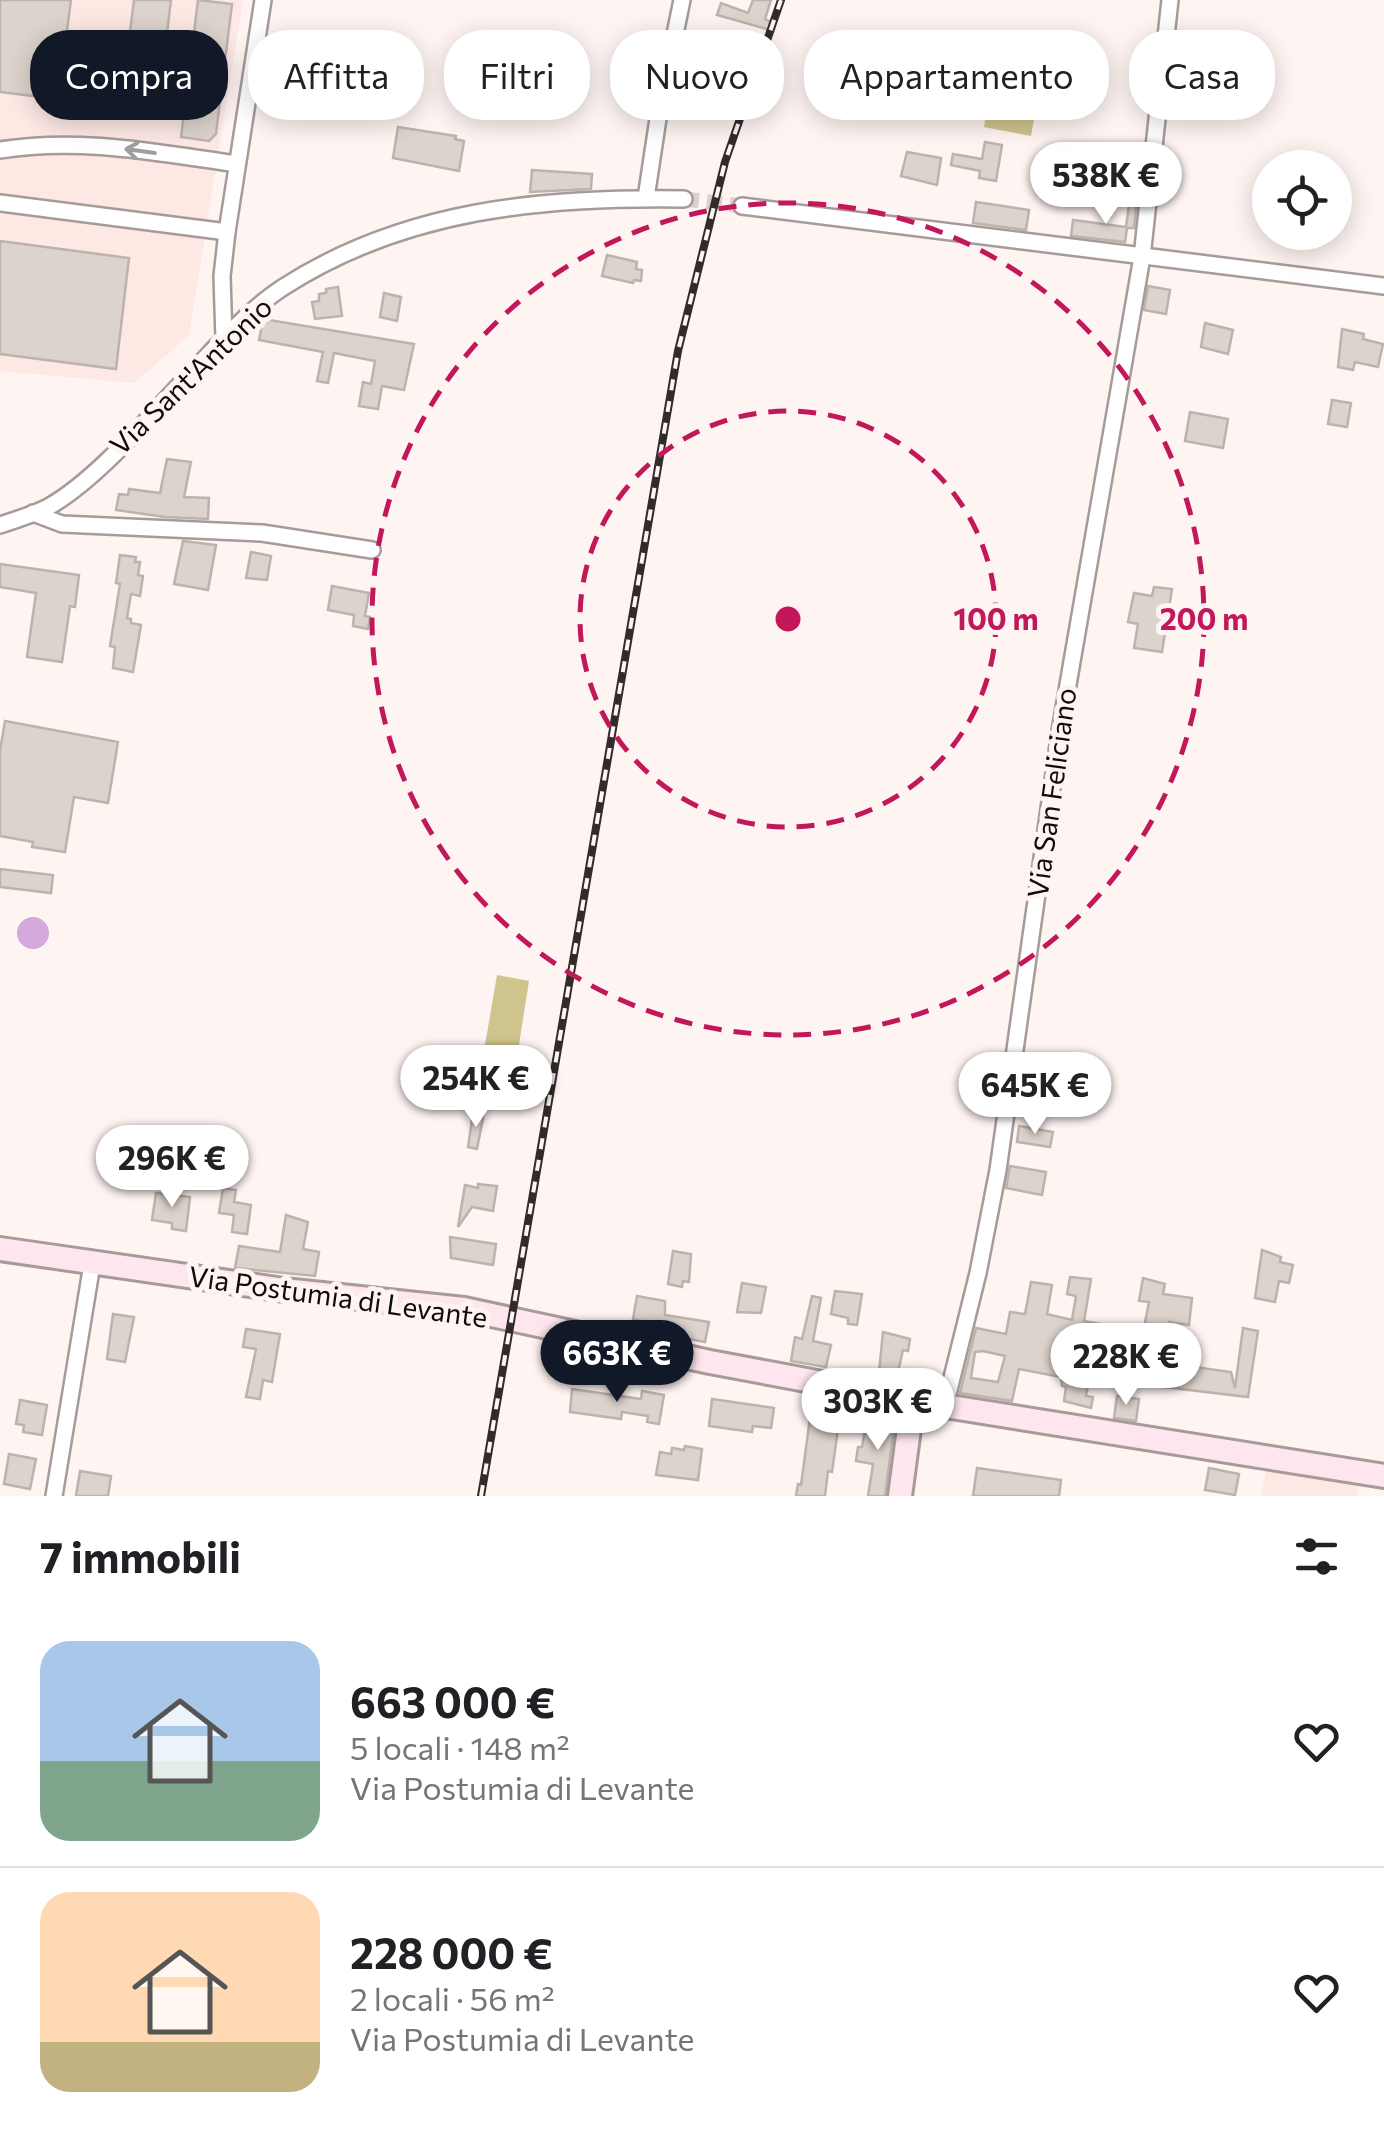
<!DOCTYPE html>
<html lang="it">
<head>
<meta charset="utf-8">
<style>
	:root { --surface:#fff; --page:#f2f2f2; --text:#202124; --muted:#757577; --line:#e0e0e0; --accent:#111827 }
	body { margin:0; font-family:Commissioner,sans-serif; background:var(--page); color:var(--text); height:100vh; display:flex; flex-direction:column; font-size:38px; white-space:nowrap }
	* { box-sizing:border-box; margin:0 }
	p { font-size:32px; color:var(--muted) }
	.icon { flex:none; width:55px; height:55px; fill:none; stroke:currentColor; stroke-width:2; stroke-linecap:round; stroke-linejoin:round }
	.map { position:relative; height:1496px; overflow:hidden }
	.side { display:flex; flex-direction:column; background:var(--surface); flex:1 }
	.side>* { flex:none }
	.banner { position:absolute; left:30px; top:30px; width:1325px; height:90px; display:flex; gap:20px }
	.fabs { position:absolute; left:1252px; top:150px; display:grid; gap:20px }
	.fabs a { display:grid; place-items:center; width:100px; height:100px; border-radius:50%; background:var(--surface); box-shadow:0 5px 25px #0003; font-size:50px }
	.price { position:absolute; translate:-50% -85px; padding:0 22px; border-radius:35px; background:#fff; color:#222; font-size:32px; line-height:65px; filter:drop-shadow(0 2px 5px #0008) }
	.price::after { content:''; position:absolute; left:50%; top:60px; width:30px; height:22px; margin-left:-15px; background:inherit; clip-path:polygon(0 0,100% 0,50% 100%) }
	.price.selected { background:var(--accent); color:#fff }
	ul { padding:0; list-style:none }
	li { display:flex; align-items:center; gap:30px; height:250px; padding:0 40px }
	li+li { border-top:2px solid var(--line) }
	li span { display:grid; place-items:center; flex:none; width:280px; height:200px; border-radius:30px; color:#555 }
	li>.icon { margin-inline-start:auto }
	span .icon { width:120px; height:120px; fill:#fffc; stroke-width:1 }
	li b { font-size:42px }
	h2 { display:flex; justify-content:space-between; align-items:center; height:120px; padding:0 40px; font-size:42px }
	.chip { padding:0 35px; border-radius:40px; background:var(--surface); box-shadow:0 5px 25px #0003; font-size:35px; line-height:90px }
	.chip.selected { background:var(--accent); color:#fff }
	.map>svg:first-child { display:block }
	.built { fill:#fde8e4 }
	.green { fill:#d0c48d }
	.water { fill:#d5a9db }
	.building { fill:#dcd3cc; stroke:#bbb3ac; stroke-width:2.5; fill-rule:evenodd }
	.lines { fill:none; stroke-linecap:round; stroke-linejoin:round }
	.street-tunnel { stroke:#dad1cf; stroke-width:15; stroke-dasharray:15 8; stroke-linecap:butt }
	.street-casing { stroke:#a69b99; stroke-width:20 }
	.secondary-casing { stroke:#a69b99; stroke-width:28 }
	.street { stroke:#fff; stroke-width:15 }
	.secondary { stroke:#fee5ee; stroke-width:22 }
	.rail-casing { stroke:#312c2b; stroke-width:8 }
	.rail { stroke:#fef4f2; stroke-width:4; stroke-dasharray:11; stroke-linecap:butt }
	.oneway { stroke:#9f9d9d }
	.ring { fill:none; stroke:#c2185b; stroke-width:5; stroke-dasharray:18 12 }
	.labels { text-anchor:middle; stroke-width:10; stroke-linejoin:round; paint-order:stroke }
	.street-label { font-size:28px; fill:#0f0b0a; stroke:#fef4f2 }
	.centre { fill:#c2185b; stroke:#fef4f2; stroke-width:5 }
	.ring-label { font-size:30px; text-anchor:middle; font-weight:bold; fill:#c2185b; stroke:#fef4f2; stroke-width:10; stroke-linejoin:round; paint-order:stroke }
</style>
</head>
<body>
<div class="map">
<svg width="1384" height="1496" viewBox="0 0 1384 1496">
	<rect width="100%" height="100%" fill="#fef4f2"/>
	<g class="built">
		<path d="M0,0H243L189,335L134,383L0,371Z"/>
		<path d="M1266,1470L1359,1484L1356,1496H1261Z"/>
	</g>
	<g class="green">
		<path d="M987,105L1035,114L1031,136L984,127Z"/>
		<path d="M497,975L529,981L518,1051L485,1045Z"/>
	</g>
	<circle class="water" cx="33" cy="933" r="16"/>
	<g class="building">
		<path d="M0,0H71L58,99L0,92Z"/>
		<path d="M134,0H171L159,99L122,94Z"/>
		<path d="M198,0L232,4L216,134L209,141L181,137Z"/>
		<path d="M753,0H771L765,19L773,23L770,30L717,15L721,3L748,13Z"/>
		<path d="M398,127L456,136L455,139L464,141L459,171L393,158Z"/>
		<path d="M985,142L1002,145L996,181L979,178L980,171L951,165L953,154L982,159Z"/>
		<path d="M907,152L941,158L937,185L901,176Z"/>
		<path d="M532,170L592,174L591,189L530,192Z"/>
		<path d="M1081,172L1101,175L1096,200L1084,198L1086,188L1078,187Z"/>
		<path d="M1130,197L1137,198L1134,228H1127L1125,242L1071,236L1073,220L1126,227Z"/>
		<path d="M976,202L1029,210L1026,230L973,223Z"/>
		<path d="M0,241L129,258L116,369L0,354Z"/>
		<path d="M607,255L637,262L636,269L642,270L641,281L634,280L633,283L602,276Z"/>
		<path d="M1148,286L1170,290L1166,314L1144,310Z"/>
		<path d="M338,287L342,316L315,319L312,302L319,301V294L326,293V289Z"/>
		<path d="M384,293L401,297L397,321L380,317Z"/>
		<path d="M263,319L414,344L404,390L382,386L378,409L359,406L363,382L371,384L375,361L334,353L328,383L317,381L323,352L259,340Z"/>
		<path d="M1205,323L1233,330L1228,354L1201,347Z"/>
		<path d="M1342,329L1364,334L1363,339L1383,344L1378,367L1355,362L1353,370L1338,367Z"/>
		<path d="M1332,400L1351,403L1347,427L1328,424Z"/>
		<path d="M1190,412L1228,419L1223,448L1185,441Z"/>
		<path d="M167,459L191,462L184,497L209,498L208,519L165,517L116,510L119,494L128,495L129,489L160,493Z"/>
		<path d="M183,541L216,545L208,590L174,584Z"/>
		<path d="M251,552L271,556L267,580L246,578Z"/>
		<path d="M120,555L136,557L135,562H140L138,575L143,576L140,596L131,594L127,618L131,619V623L141,625L133,672L113,668L115,647L110,646L120,584L116,583Z"/>
		<path d="M0,564L79,575L75,607L70,606L62,662L27,657L36,593L0,587Z"/>
		<path d="M332,586L369,593L365,616L370,617L368,629L353,626L354,615L328,610Z"/>
		<path d="M1154,587L1172,589L1162,652L1134,648L1138,624L1128,622L1134,593L1152,596Z"/>
		<path d="M5,721L118,742L108,803L74,797L65,852L32,847L33,842L0,836V751Z"/>
		<path d="M0,869L53,875L51,893L0,887Z"/>
		<path d="M473,1113H484L477,1149L468,1147Z"/>
		<path d="M1019,1126L1053,1132L1050,1147L1017,1142Z"/>
		<path d="M1010,1166L1046,1172L1042,1195L1006,1188Z"/>
		<path d="M478,1184L497,1186L493,1211L472,1207L458,1227L465,1185L478,1188Z"/>
		<path d="M223,1188L236,1190L234,1202L251,1205L247,1234L232,1232L234,1215L219,1213Z"/>
		<path d="M156,1193L190,1197L186,1231L172,1229V1223L152,1220Z"/>
		<path d="M286,1215L308,1222L303,1249L319,1252L315,1276L235,1268L239,1246L280,1252Z"/>
		<path d="M450,1237L496,1244L493,1265L451,1258Z"/>
		<path d="M1262,1250L1281,1257L1280,1262L1293,1265L1289,1283L1279,1281L1275,1302L1255,1298Z"/>
		<path d="M673,1251L691,1254L689,1282L683,1281L682,1287L668,1284Z"/>
		<path d="M1070,1277L1091,1279L1084,1321L1116,1327L1143,1332L1149,1302L1139,1301L1143,1278L1165,1284L1163,1294L1192,1298L1189,1325L1169,1322L1160,1362L1231,1372L1235,1388L1243,1328L1258,1331L1248,1397L1147,1385L1133,1378L1135,1375L1128,1371L1132,1355L1086,1346L1082,1379L1089,1380L1086,1396L1093,1397L1091,1408L1064,1401L1066,1387L1062,1386L1061,1377L1019,1369L1012,1401L960,1393L976,1328L1006,1334L1010,1312L1025,1314L1031,1282L1052,1285L1047,1314L1072,1320L1076,1296L1067,1294ZM983,1351L1005,1356L998,1382L971,1378L975,1352Z"/>
		<path d="M742,1283L766,1287L761,1313L737,1312Z"/>
		<path d="M835,1291L862,1294L857,1325L848,1324V1318L831,1314Z"/>
		<path d="M637,1296L665,1301V1315L709,1322L705,1342L675,1336L676,1330L633,1319Z"/>
		<path d="M812,1296L821,1298L813,1341L831,1345L826,1367L791,1361L795,1337L802,1339Z"/>
		<path d="M113,1314L134,1317L125,1362L107,1359Z"/>
		<path d="M246,1329L280,1334L272,1382L263,1380L260,1399L246,1397L256,1349L243,1347Z"/>
		<path d="M883,1332L910,1339L908,1351L903,1350L897,1376L879,1372Z"/>
		<path d="M572,1389L641,1399L642,1391L664,1395L659,1424L647,1422L648,1416L622,1412L621,1419L570,1412Z"/>
		<path d="M1117,1396L1139,1399L1136,1421L1114,1418Z"/>
		<path d="M712,1399L774,1408L771,1428L753,1426L752,1432L709,1426Z"/>
		<path d="M20,1400L47,1405L42,1435L23,1432L24,1425L16,1424Z"/>
		<path d="M872,1416L895,1420L885,1496H868L873,1464L856,1461L858,1447H862L866,1425L870,1426Z"/>
		<path d="M810,1418L839,1422L832,1472L828,1471L825,1496H796L798,1484L801,1485Z"/>
		<path d="M685,1446L702,1449L698,1480L656,1475L660,1452L671,1454L672,1448L684,1450Z"/>
		<path d="M9,1454L36,1459L30,1489L4,1484Z"/>
		<path d="M977,1468L1061,1480L1059,1496H973Z"/>
		<path d="M1209,1468L1239,1474L1235,1495L1205,1490Z"/>
		<path d="M80,1471L111,1476L108,1496H76Z"/>
	</g>
	<g class="lines">
		<path class="street-tunnel" d="M684,199L742,206"/>
		<g class="street-casing">
			<g id="street">
				<path d="M0,150C79,137 158,153 237,164"/>
				<path d="M646,198L659,112L682,0"/>
				<path d="M0,203L227,232"/>
				<path d="M742,206L1384,286"/>
				<path d="M224,339L222,276L227,232L263,0"/>
				<path d="M33,513L62,524L262,533L372,550"/>
				<path d="M0,525C16,520 35,514 50,506C100,477 152,413 193,371C220,343 249,310 282,288C404,209 542,197 684,199"/>
				<path d="M945,1406L978,1273L998,1170L1060,731L1142,257L1170,0"/>
				<path d="M54,1496L92,1264"/>
			</g>
		</g>
		<g class="secondary-casing">
			<g id="secondary">
				<path d="M0,1249L284,1290L464,1309L710,1362L945,1406L1384,1476"/>
				<path d="M900,1496L913,1399"/>
			</g>
		</g>
		<use href="#street" class="street"/>
		<use href="#secondary" class="secondary"/>
		<g class="rail-casing">
			<path id="rail" d="M481,1496L678,351L725,162L781,0"/>
		</g>
		<use href="#rail" class="rail"/>
	</g>
	<defs><path id="oneway-shaft" d="M-6 0H5M1.5-3L5.5 0L1.5 3" fill="none" stroke-width="1.6" stroke-linecap="round" stroke-linejoin="round" transform="scale(2.5)"/></defs>
	<use class="oneway" href="#oneway-shaft" transform="translate(140 151) rotate(-172)"/>
	<g class="ring">
		<circle cx="788" cy="619" r="208"/>
		<circle cx="788" cy="619" r="416"/>
	</g>
	<g class="labels">
		<g class="street-label">
			<text transform="translate(191 376) rotate(-44)" y="10">Via Sant'Antonio</text>
			<text transform="translate(1052 793) rotate(-82)" y="10">Via San Feliciano</text>
			<text transform="translate(338 1297) rotate(8)" y="10">Via Postumia di Levante</text>
		</g>
	</g>
	<circle cx="788" cy="619" r="15" class="centre"/>
	<g class="ring-label">
		<text x="996" y="630">100 m</text>
		<text x="1204" y="630">200 m</text>
	</g>
</svg>
<div class="fabs">
<a><svg class="icon" aria-label="locate" viewBox="0 0 24 24"><circle cx="12" cy="12" r="6"/><path d="M12 2v4M12 18v4M2 12h4M18 12h4"/></svg></a>
</div>
<b class="price" style="left:1106px;top:227px">538K €</b>
<b class="price" style="left:476px;top:1130px">254K €</b>
<b class="price" style="left:1035px;top:1137px">645K €</b>
<b class="price" style="left:172px;top:1210px">296K €</b>
<b class="price selected" style="left:617px;top:1405px">663K €</b>
<b class="price" style="left:1126px;top:1408px">228K €</b>
<b class="price" style="left:878px;top:1453px">303K €</b>
<div class="banner">
<a class="chip selected">Compra</a>
<a class="chip">Affitta</a>
<a class="chip">Filtri</a>
<a class="chip">Nuovo</a>
<a class="chip">Appartamento</a>
<a class="chip">Casa</a>
</div>
</div>
<section class="side">
<h2>7 immobili<svg class="icon" aria-label="filters" viewBox="0 0 24 24"><path d="M4 7h16M4 17h16"/><circle cx="9" cy="7" r="2"/><circle cx="15" cy="17" r="2"/></svg></h2>
<ul>
<li><span style="background:linear-gradient(#a9c7e8 60%,#7fa58c 0)"><svg class="icon" aria-label="home" viewBox="0 0 24 24"><path d="M3 11l9-7 9 7M6 9v11h12V9"/></svg></span><div><b>663 000 €</b><p>5 locali · 148 m²</p><p>Via Postumia di Levante</p></div><svg class="icon" aria-label="heart" viewBox="0 0 24 24"><path d="M12 20l-8-8c-3-5 5-10 8-4 3-6 11-1 8 4z"/></svg></li>
<li><span style="background:linear-gradient(#ffd9b3 75%,#c2b280 0)"><svg class="icon" aria-label="home" viewBox="0 0 24 24"><path d="M3 11l9-7 9 7M6 9v11h12V9"/></svg></span><div><b>228 000 €</b><p>2 locali · 56 m²</p><p>Via Postumia di Levante</p></div><svg class="icon" aria-label="heart" viewBox="0 0 24 24"><path d="M12 20l-8-8c-3-5 5-10 8-4 3-6 11-1 8 4z"/></svg></li>
</ul>
</section>
</body>
</html>
